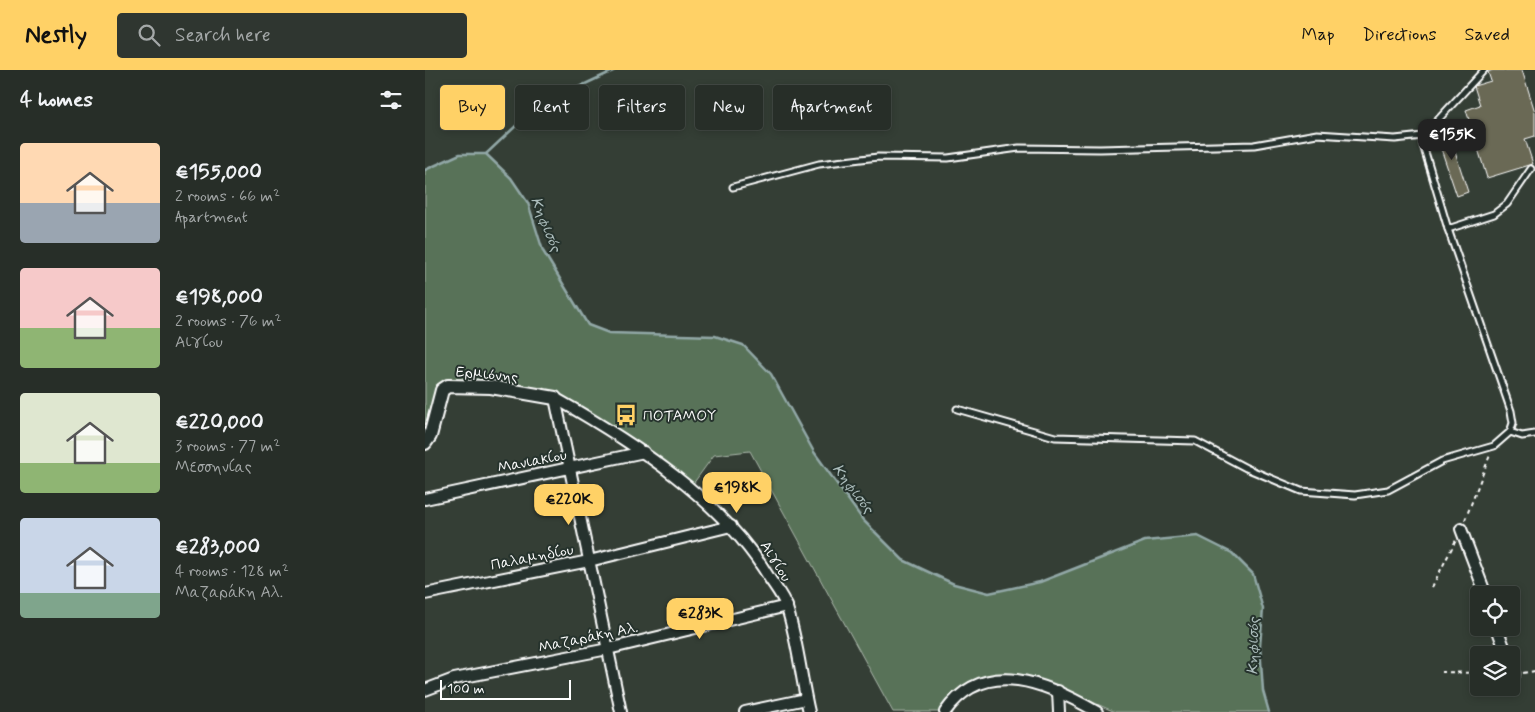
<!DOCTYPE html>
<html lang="en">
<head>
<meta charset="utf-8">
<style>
	:root { --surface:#272e28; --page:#2f3630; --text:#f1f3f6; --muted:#a4a8a8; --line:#434a45; --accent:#ffd166 }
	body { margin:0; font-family:Mynerve,sans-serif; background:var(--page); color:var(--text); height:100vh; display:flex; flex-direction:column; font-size:19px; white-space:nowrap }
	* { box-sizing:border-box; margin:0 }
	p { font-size:16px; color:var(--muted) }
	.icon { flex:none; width:28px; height:28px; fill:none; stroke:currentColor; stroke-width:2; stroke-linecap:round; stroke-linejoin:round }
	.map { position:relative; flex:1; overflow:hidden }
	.panel { display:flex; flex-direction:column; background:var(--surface); width:425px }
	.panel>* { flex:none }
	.top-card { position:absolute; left:15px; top:15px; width:475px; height:45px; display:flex; gap:10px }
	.controls { position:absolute; left:1045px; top:516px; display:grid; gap:10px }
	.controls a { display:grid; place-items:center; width:50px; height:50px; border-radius:5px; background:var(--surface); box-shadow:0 2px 8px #0003,0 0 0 1px var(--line); font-size:25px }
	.scale { position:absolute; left:15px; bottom:12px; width:131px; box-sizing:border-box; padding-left:5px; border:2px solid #fff; border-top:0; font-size:14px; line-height:18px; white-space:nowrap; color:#fff; -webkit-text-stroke:4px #26332d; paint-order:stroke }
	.price { position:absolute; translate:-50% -42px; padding:0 11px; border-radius:10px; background:var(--accent); color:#111; font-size:16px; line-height:32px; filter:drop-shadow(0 1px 2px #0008) }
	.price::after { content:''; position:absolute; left:50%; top:30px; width:15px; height:11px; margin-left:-8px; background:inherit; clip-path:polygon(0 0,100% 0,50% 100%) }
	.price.current { background:#222; color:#fff }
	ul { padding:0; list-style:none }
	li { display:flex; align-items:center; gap:15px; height:125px; padding:0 20px }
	li span { display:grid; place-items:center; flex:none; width:140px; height:100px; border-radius:5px; color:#555 }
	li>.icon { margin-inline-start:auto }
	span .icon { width:60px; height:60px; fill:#fffc; stroke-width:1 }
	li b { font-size:21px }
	h2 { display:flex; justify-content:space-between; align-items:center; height:60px; padding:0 20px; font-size:21px }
	.pill { padding:0 18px; border-radius:5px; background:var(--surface); box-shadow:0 2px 8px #0003,0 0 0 1px var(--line); font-size:18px; line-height:45px }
	.pill.current { background:var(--accent); color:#111 }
	header { display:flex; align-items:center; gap:30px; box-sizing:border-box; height:70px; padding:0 25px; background:var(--accent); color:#111 }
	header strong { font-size:24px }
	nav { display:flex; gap:28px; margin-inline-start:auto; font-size:18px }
	.search { width:350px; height:45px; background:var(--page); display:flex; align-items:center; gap:12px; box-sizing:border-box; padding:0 18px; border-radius:5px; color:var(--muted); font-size:19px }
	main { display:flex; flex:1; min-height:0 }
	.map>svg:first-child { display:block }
	.green { fill:#587259; stroke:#acb8ac }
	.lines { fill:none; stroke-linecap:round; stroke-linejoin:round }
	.stream { stroke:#92a8a7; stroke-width:2.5 }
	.building { fill:#6b6955; stroke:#fff }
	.service-casing { stroke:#fff; stroke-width:9 }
	.minor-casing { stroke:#fff; stroke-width:14 }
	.tertiary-casing { stroke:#fff; stroke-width:16 }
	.path { stroke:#fff; stroke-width:2; stroke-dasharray:4 4; stroke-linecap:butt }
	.service { stroke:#26332d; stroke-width:5 }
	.minor { stroke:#26332d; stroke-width:10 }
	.tertiary { stroke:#26332d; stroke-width:12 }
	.labels { text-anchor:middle; stroke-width:4; stroke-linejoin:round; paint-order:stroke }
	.street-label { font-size:15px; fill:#fff; stroke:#26332d }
	.poi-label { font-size:15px; fill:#fff; stroke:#26332d; text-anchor:start }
	.water-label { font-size:16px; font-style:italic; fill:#adbebd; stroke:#26332d }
</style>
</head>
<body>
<header>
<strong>Nestly</strong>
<div class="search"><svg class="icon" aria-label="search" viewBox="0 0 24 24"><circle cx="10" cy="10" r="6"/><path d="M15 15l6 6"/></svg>Search here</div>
<nav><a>Map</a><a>Directions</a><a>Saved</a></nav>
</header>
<main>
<section class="panel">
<h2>4 homes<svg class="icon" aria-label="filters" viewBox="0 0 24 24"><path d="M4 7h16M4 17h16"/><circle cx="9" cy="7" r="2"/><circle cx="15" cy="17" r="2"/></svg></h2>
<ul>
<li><span style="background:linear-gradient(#ffd9b3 60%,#9aa5b1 0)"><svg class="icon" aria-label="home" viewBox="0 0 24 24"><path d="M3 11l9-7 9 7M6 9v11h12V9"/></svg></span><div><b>€155,000</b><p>2 rooms · 66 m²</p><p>Apartment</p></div></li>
<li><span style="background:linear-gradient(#f6c9c9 60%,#8fb573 0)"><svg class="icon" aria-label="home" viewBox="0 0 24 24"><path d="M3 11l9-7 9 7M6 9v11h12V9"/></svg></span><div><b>€198,000</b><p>2 rooms · 76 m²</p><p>Αιγίου</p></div></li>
<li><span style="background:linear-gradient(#dfe7d0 70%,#8fb573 0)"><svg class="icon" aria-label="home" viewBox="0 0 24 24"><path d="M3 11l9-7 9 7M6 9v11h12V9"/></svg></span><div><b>€220,000</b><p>3 rooms · 77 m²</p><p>Μεσσηνίας</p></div></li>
<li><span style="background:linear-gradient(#c9d6e8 75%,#7fa58c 0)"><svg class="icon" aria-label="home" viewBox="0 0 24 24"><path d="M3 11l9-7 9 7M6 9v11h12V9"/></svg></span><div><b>€283,000</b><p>4 rooms · 128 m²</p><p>Μαζαράκη Αλ.</p></div></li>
</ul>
</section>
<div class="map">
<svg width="1110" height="642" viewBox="0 0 1110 642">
	<rect width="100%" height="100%" fill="#343e35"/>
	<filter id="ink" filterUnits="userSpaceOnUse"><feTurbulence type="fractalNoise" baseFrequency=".02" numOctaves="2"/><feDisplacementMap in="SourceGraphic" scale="10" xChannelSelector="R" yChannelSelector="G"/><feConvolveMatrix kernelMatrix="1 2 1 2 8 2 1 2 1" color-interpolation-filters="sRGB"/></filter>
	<g filter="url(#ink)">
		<path class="green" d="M35,84H61L86,108L103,133L118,181L163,255L184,263L290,266L318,275L346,304L389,382L438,450L478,490L529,514L564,523L615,512L720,471L773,466L807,483L828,504L838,539L835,576L838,621L844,642H690L625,613L593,605L547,615L529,624L517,642H468L325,381L289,385L265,418L128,324L24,312L0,370V100Z"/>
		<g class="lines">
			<g class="stream">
				<path d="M61,84L111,37L190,0"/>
				<path d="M0,100L35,84H61L86,108L103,133L118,181L163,255L184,263L290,266L318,275L346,304L389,382L438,450L478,490L529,514L564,523L615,512L720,471L773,466L807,483L828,504L838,539L835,576L838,621L844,642"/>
			</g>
		</g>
		<g class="building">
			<path d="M1068,0H1097L1110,42V66L1100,69L1108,94L1062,108L1041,40L1055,35L1049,16L1066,11L1063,2Z"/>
			<path d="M1022,57L1043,122L1032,126L1010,61Z"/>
		</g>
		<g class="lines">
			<g class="service-casing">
				<g id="service">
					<path d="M308,117L394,94L453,87L523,88L594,78L675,79L829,75L892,64L970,69L998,66"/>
					<path d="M1023,159L1069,144L1082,134L1106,99"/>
					<path d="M532,339L630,367L770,371L821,398L876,421L930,425L963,420L1017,391L1069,376L1085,362L1088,353L1086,341L1023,159L998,75V66L1059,0"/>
					<path d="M1085,362L1097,366L1110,364"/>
				</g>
			</g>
			<g class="minor-casing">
				<g id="minor">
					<path d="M130,328C209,373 298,430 345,509C351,518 359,528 362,538C373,572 376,608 384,642"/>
					<path d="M130,328L196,642"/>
					<path d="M0,429L219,382"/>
					<path d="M1036,459L1061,525"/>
					<path d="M0,524L164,491L306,456"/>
					<path d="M1072,558L1082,585"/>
					<path d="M1086,595L1089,604"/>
					<path d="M0,620L29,609L183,579L362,536"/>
					<path d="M633,621L634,642"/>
					<path d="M320,642L381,629"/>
					<path d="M520,642C560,585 624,614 672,642"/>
				</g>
			</g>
			<g class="tertiary-casing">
				<path id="tertiary" d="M0,373L5,366L17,320L23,316L66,317L130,328"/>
			</g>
			<g class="path">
				<path d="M1040,450L1065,385"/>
				<path d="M1007,517L1031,470"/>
				<path d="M1016,602L1054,603"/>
				<path d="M1098,603L1110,601"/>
			</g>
			<use href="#service" class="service"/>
			<use href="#minor" class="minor"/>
			<use href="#tertiary" class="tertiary"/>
		</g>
	</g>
	<defs>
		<g id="bus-bare" transform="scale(1.725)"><path d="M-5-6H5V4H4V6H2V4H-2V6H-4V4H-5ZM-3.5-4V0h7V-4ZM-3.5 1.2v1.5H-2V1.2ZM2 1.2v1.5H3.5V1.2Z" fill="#ffd166" stroke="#26332d" stroke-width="2.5" paint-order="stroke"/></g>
	</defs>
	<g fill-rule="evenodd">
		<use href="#bus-bare" x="201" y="345"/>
	</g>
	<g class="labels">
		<g class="street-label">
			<text transform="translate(62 304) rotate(5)" y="5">Ερμιόνης</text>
			<text transform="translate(107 391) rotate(-11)" y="5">Μανιακίου</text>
			<text transform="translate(107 487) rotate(-11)" y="5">Παλαμηδίου</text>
			<text transform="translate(351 491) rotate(58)" y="5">Αιγίου</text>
			<text transform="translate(163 567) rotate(-12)" y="5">Μαζαράκη Αλ.</text>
		</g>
		<g class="poi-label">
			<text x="218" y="350">ΠΟΤΑΜΟΥ</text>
		</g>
		<g class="water-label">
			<text transform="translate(122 154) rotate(68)" y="6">Κηφισός</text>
			<text transform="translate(429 418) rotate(53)" y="6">Κηφισός</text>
			<text transform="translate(827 576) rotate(-89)" y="6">Κηφισός</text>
		</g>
	</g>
</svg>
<div class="controls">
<a><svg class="icon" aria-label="locate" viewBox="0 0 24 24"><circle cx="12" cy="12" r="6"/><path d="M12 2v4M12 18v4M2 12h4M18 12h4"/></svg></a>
<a><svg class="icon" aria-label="layers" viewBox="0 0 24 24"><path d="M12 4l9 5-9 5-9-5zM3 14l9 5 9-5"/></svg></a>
</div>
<div class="scale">100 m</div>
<b class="price current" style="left:1027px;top:91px">€155K</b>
<b class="price" style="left:312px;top:444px">€198K</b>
<b class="price" style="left:144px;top:456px">€220K</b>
<b class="price" style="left:275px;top:570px">€283K</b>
<div class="top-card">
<a class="pill current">Buy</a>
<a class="pill">Rent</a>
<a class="pill">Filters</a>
<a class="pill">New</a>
<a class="pill">Apartment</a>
</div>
</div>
</main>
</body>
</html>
